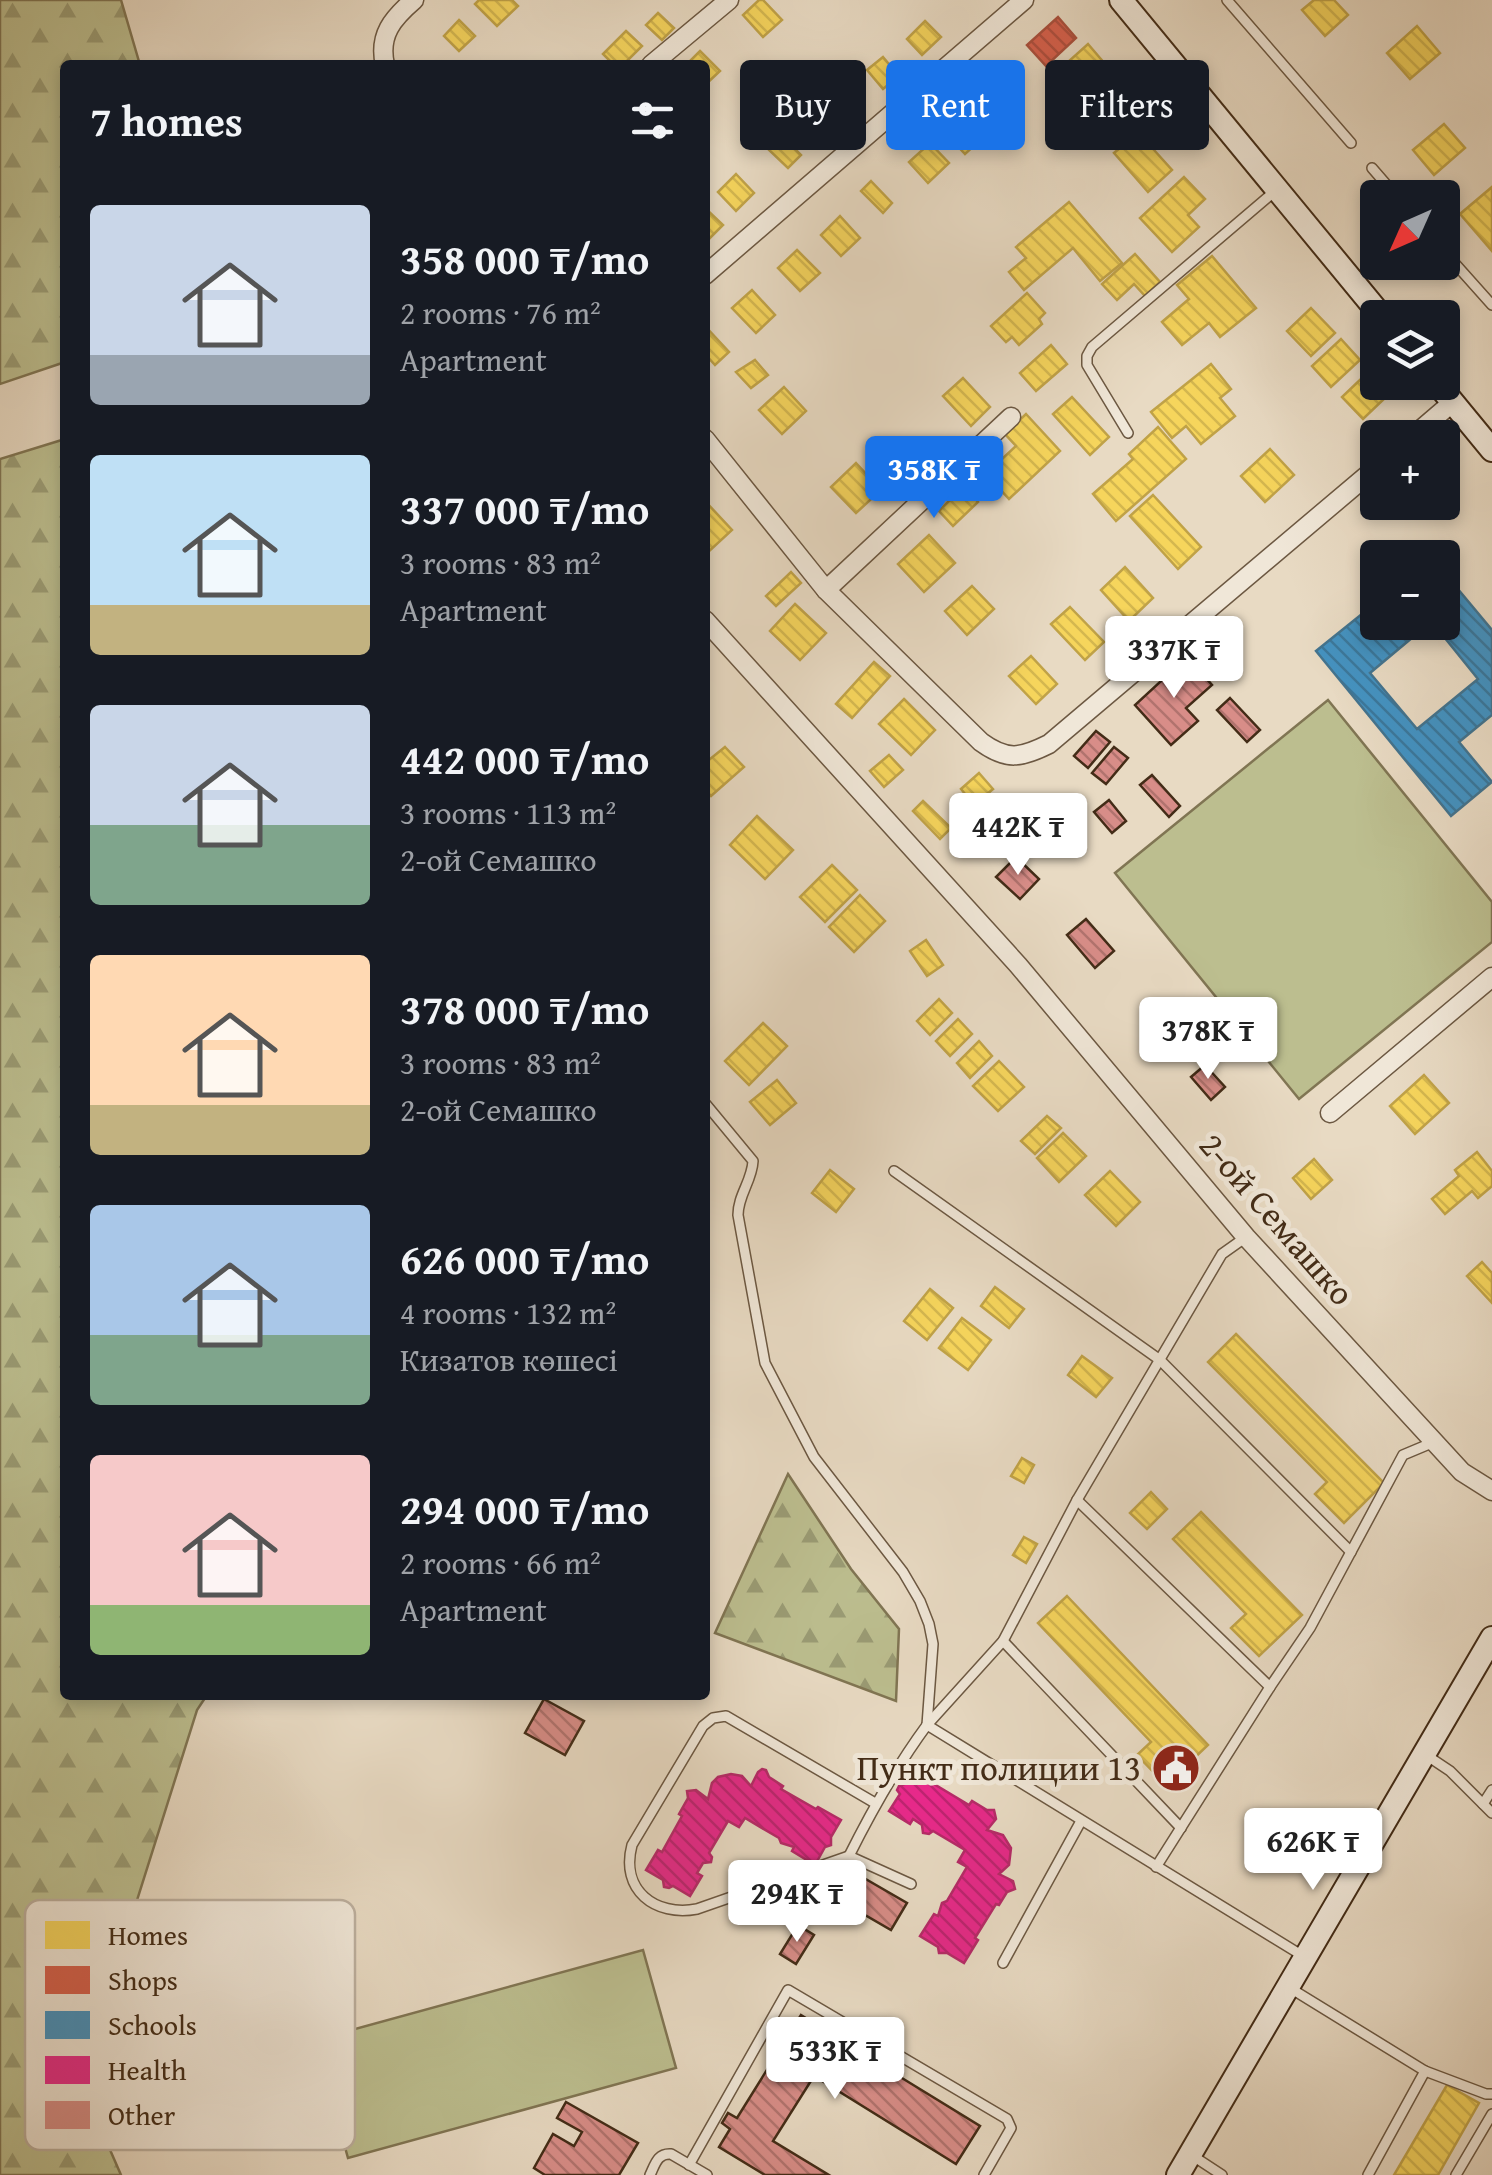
<!DOCTYPE html>
<html lang="en">
<head>
<meta charset="utf-8">
<style>
	:root { --surface:#171b24; --page:#20242c; --text:#f1f3f6; --muted:#9ea1a6; --accent:#1a73e8 }
	body { margin:0; font-family:"Gentium Book Plus",serif; background:var(--page); color:var(--text); height:100vh; display:flex; flex-direction:column; font-size:38px; white-space:nowrap }
	* { box-sizing:border-box; margin:0 }
	p { font-size:32px; color:var(--muted) }
	.icon { flex:none; width:55px; height:55px; fill:none; stroke:currentColor; stroke-width:2; stroke-linecap:round; stroke-linejoin:round }
	.map { position:relative; flex:1; overflow:hidden }
	.drawer { position:absolute; left:60px; top:60px; width:650px; height:1640px; display:flex; flex-direction:column; background:var(--surface); border-radius:10px; box-shadow:0 5px 15px #0003 }
	.drawer>* { flex:none }
	.top-card { position:absolute; left:740px; top:60px; width:600px; height:90px; display:flex; gap:20px }
	.needle { width:65px; rotate:225deg }
	.tools { position:absolute; left:1360px; top:180px; display:grid; gap:20px }
	.tools a { display:grid; place-items:center; width:100px; height:100px; border-radius:10px; background:var(--surface); box-shadow:0 5px 15px #0003; font-size:50px }
	.price { position:absolute; translate:-50% -85px; padding:0 22px; border-radius:10px; background:#fff; color:#222; font-size:32px; line-height:65px; filter:drop-shadow(0 2px 5px #0008) }
	.price::after { content:''; position:absolute; left:50%; top:60px; width:30px; height:22px; margin-left:-15px; background:inherit; clip-path:polygon(0 0,100% 0,50% 100%) }
	.price.current { background:var(--accent); color:#fff }
	ul { padding:0; list-style:none }
	li { display:flex; align-items:center; gap:30px; height:250px; padding:0 30px }
	li span { display:grid; place-items:center; flex:none; width:280px; height:200px; border-radius:10px; color:#555 }
	li>.icon { margin-inline-start:auto }
	span .icon { width:120px; height:120px; fill:#fffc; stroke-width:1 }
	li b { font-size:42px }
	h2 { display:flex; justify-content:space-between; align-items:center; height:120px; padding:0 30px; font-size:42px }
	.tag { padding:0 35px; border-radius:10px; background:var(--surface); box-shadow:0 5px 15px #0003; font-size:35px; line-height:90px }
	.tag.current { background:var(--accent); color:#fff }
	.map>svg:first-child { display:block }
	.green { fill:#bcbe8f; stroke:#807553; stroke-width:2.5 }
	.forest { fill:url(#forest-firs); stroke:#807553; stroke-width:2.5 }
	.homes { fill:url(#homes-back-hatch); stroke:#c0a247; stroke-width:2.5 }
	.shops { fill:url(#shops-back-hatch); stroke:#aa503d; stroke-width:2.5 }
	.schools { fill:url(#schools-back-hatch); stroke:#43748f; stroke-width:2.5 }
	.health { fill:url(#health-back-hatch); stroke:#b62a68; stroke-width:2.5 }
	.building { fill:url(#building-back-hatch); stroke:#432c17; stroke-width:2.5 }
	.lines { fill:none; stroke-linecap:round; stroke-linejoin:round }
	.lane-casing { stroke:#6c5842; stroke-width:12 }
	.street-casing { stroke:#6c5842; stroke-width:21 }
	.secondary-casing { stroke:#432c17; stroke-width:26 }
	.lane { stroke:#f0e7d8; stroke-width:9 }
	.street { stroke:#f0e7d8; stroke-width:18 }
	.secondary { stroke:#f0e7d8; stroke-width:22 }
	.labels { text-anchor:middle; stroke-width:10; stroke-linejoin:round; paint-order:stroke }
	.street-label { font-size:35px; fill:#432c17; stroke:#f0e7d8 }
	.poi-label { font-size:35px; fill:#432c17; stroke:#f0e7d8; text-anchor:end }
	.key { fill:#f0e7d8; stroke:#bcaf9e; stroke-width:2.5 }
	.key-label { font-size:28px; fill:#432c17 }
</style>
</head>
<body>
<div class="map">
<svg width="1492" height="2175" viewBox="0 0 1492 2175">
	<defs>
		<pattern id="forest-firs" width="22" height="20" patternUnits="userSpaceOnUse" patternTransform="scale(2.5)"><rect width="22" height="20" fill="#bcbe8f"/><path d="M5 1l3.5 6h-7zM16 11l3.5 6h-7z" fill="#9a9b74"/></pattern>
		<pattern id="homes-back-hatch" width="6" height="6" patternUnits="userSpaceOnUse" patternTransform="scale(2.5)"><rect width="6" height="6" fill="#f6d55c"/><path d="M-1 5l2 2M0 0l6 6M5-1l2 2" fill="none" stroke="#d4b74f"/></pattern>
		<pattern id="shops-back-hatch" width="6" height="6" patternUnits="userSpaceOnUse" patternTransform="scale(2.5)"><rect width="6" height="6" fill="#d6604d"/><path d="M-1 5l2 2M0 0l6 6M5-1l2 2" fill="none" stroke="#af4f3f"/></pattern>
		<pattern id="schools-back-hatch" width="6" height="6" patternUnits="userSpaceOnUse" patternTransform="scale(2.5)"><rect width="6" height="6" fill="#4393c3"/><path d="M-1 5l2 2M0 0l6 6M5-1l2 2" fill="none" stroke="#3a789d"/></pattern>
		<pattern id="health-back-hatch" width="6" height="6" patternUnits="userSpaceOnUse" patternTransform="scale(2.5)"><rect width="6" height="6" fill="#e7298a"/><path d="M-1 5l2 2M0 0l6 6M5-1l2 2" fill="none" stroke="#bd2370"/></pattern>
		<pattern id="building-back-hatch" width="6" height="6" patternUnits="userSpaceOnUse" patternTransform="scale(2.5)"><rect width="6" height="6" fill="#d88d88"/><path d="M-1 5l2 2M0 0l6 6M5-1l2 2" fill="none" stroke="#b1736e"/></pattern>
	</defs>
	<rect width="100%" height="100%" fill="#e8dac3"/>
	<filter id="stains"><feTurbulence type="fractalNoise" baseFrequency=".002" numOctaves="4"/><feColorMatrix values="0 0 0 0 .2 0 0 0 0 .09 0 0 0 0 .02 0 0 0 .5 -.17"/></filter>
	<radialGradient id="worn" r=".72"><stop offset=".6" stop-color="#630" stop-opacity="0"/><stop offset="1" stop-color="#630" stop-opacity=".3"/></radialGradient>
	<g class="green">
		<path d="M1328,700L1492,902V942L1299,1099L1115,873Z"/>
		<path d="M643,1950L676,2068L348,2158L315,2040Z"/>
	</g>
	<g class="forest">
		<path d="M0,0H121L140,65H65V362L0,384Z"/>
		<path d="M65,439V1695H207L197,1710L80,2081L121,2175H0V459Z"/>
		<path d="M788,1474L851,1569L899,1629L896,1701L715,1633Z"/>
	</g>
	<g class="homes">
		<path d="M479,0H512L518,6L497,26L475,4Z"/>
		<path d="M759,0H763L782,20L763,37L743,15Z"/>
		<path d="M1314,0H1334L1348,15L1325,36L1302,10Z"/>
		<path d="M658,13L674,28L662,40L646,25Z"/>
		<path d="M459,20L475,36L459,51L444,36Z"/>
		<path d="M925,21L941,37L922,55L907,39Z"/>
		<path d="M1417,26L1440,53L1410,79L1387,53Z"/>
		<path d="M626,31L642,46L623,65H614L603,54Z"/>
		<path d="M1088,44L1112,72L1083,97L1059,70Z"/>
		<path d="M700,51L720,71L705,85V65H686Z"/>
		<path d="M883,57L899,76L883,89L867,70Z"/>
		<path d="M1002,77L1022,99L999,121L978,99Z"/>
		<path d="M1112,83L1130,104L1103,127L1085,107Z"/>
		<path d="M828,87L853,114L836,130L811,103Z"/>
		<path d="M962,107L987,134L965,154L940,127Z"/>
		<path d="M1444,124L1465,148L1434,175L1413,150Z"/>
		<path d="M1145,127L1160,145L1154,150L1172,170L1148,192L1114,153Z"/>
		<path d="M781,135L801,155L788,168L768,149Z"/>
		<path d="M930,143L949,163L928,183L909,162Z"/>
		<path d="M736,174L754,193L736,211L718,192Z"/>
		<path d="M1184,177L1205,199L1188,215L1199,227L1172,252L1140,218Z"/>
		<path d="M871,181L892,203L883,213L861,191Z"/>
		<path d="M1492,187V251L1460,214Z"/>
		<path d="M1069,202L1122,263L1100,281L1073,248L1024,290L1009,272L1026,258L1016,247Z"/>
		<path d="M706,209L723,225L705,243V210Z"/>
		<path d="M840,216L860,238L841,256L821,235Z"/>
		<path d="M797,250L820,273L800,291L778,268Z"/>
		<path d="M1135,254L1160,282L1145,296L1134,284L1117,300L1102,284Z"/>
		<path d="M1212,256L1256,308L1220,337L1209,323L1182,345L1162,322L1189,299L1177,285Z"/>
		<path d="M752,290L775,315L756,333L732,308Z"/>
		<path d="M1027,293L1045,313L1039,319L1042,324L1019,345L1012,337L1006,342L991,326Z"/>
		<path d="M1311,308L1335,333L1311,356L1287,331Z"/>
		<path d="M705,326L729,352L715,365L705,354Z"/>
		<path d="M1341,339L1360,360L1331,387L1312,366Z"/>
		<path d="M1051,345L1067,364L1036,391L1020,373Z"/>
		<path d="M755,360L768,375L751,388L736,372Z"/>
		<path d="M1211,364L1231,389L1220,398L1235,416L1201,444L1186,426L1172,438L1151,412Z"/>
		<path d="M1364,376L1385,398L1363,419L1342,397Z"/>
		<path d="M963,378L990,407L971,426L943,396Z"/>
		<path d="M784,387L806,411L782,434L759,410Z"/>
		<path d="M1072,397L1109,437L1090,455L1053,414Z"/>
		<path d="M1026,414L1060,451L1009,499L986,474L1016,446L1005,434Z"/>
		<path d="M1158,427L1186,459L1116,521L1093,494L1133,459L1129,454Z"/>
		<path d="M1270,449L1294,475L1265,502L1241,476Z"/>
		<path d="M856,463L881,490L856,513L831,487Z"/>
		<path d="M964,486L978,502L953,526L939,511Z"/>
		<path d="M1153,495L1201,547L1178,569L1130,516Z"/>
		<path d="M705,501L732,530L705,555Z"/>
		<path d="M929,535L955,563L924,592L898,564Z"/>
		<path d="M1125,567L1153,598L1129,621L1101,590Z"/>
		<path d="M791,572L801,583L776,606L766,596Z"/>
		<path d="M972,586L994,609L967,635L945,611Z"/>
		<path d="M795,604L826,633L800,660L770,631Z"/>
		<path d="M1070,607L1104,642L1085,660L1051,624Z"/>
		<path d="M1031,656L1057,684L1036,704L1009,676Z"/>
		<path d="M874,662L890,676L852,718L836,704Z"/>
		<path d="M904,699L935,730L911,755L879,724Z"/>
		<path d="M725,747L744,767L711,796L705,790V763Z"/>
		<path d="M889,755L903,770L884,787L870,771Z"/>
		<path d="M979,773L993,789L974,805L961,789Z"/>
		<path d="M923,801L951,828L940,839L913,811Z"/>
		<path d="M757,816L793,850L765,879L730,845Z"/>
		<path d="M832,865L857,890L825,922L800,897Z"/>
		<path d="M860,895L885,921L854,952L829,927Z"/>
		<path d="M926,940L943,965L927,976L910,951Z"/>
		<path d="M939,999L952,1013L930,1035L917,1021Z"/>
		<path d="M958,1019L972,1034L950,1056L936,1041Z"/>
		<path d="M763,1023L787,1046L749,1085L725,1061Z"/>
		<path d="M979,1041L992,1056L970,1078L957,1063Z"/>
		<path d="M999,1061L1024,1087L998,1111L973,1086Z"/>
		<path d="M1424,1075L1449,1103L1415,1134L1390,1106Z"/>
		<path d="M777,1080L796,1103L770,1125L750,1102Z"/>
		<path d="M1047,1116L1061,1128L1035,1154L1021,1141Z"/>
		<path d="M1063,1133L1086,1156L1059,1182L1037,1158Z"/>
		<path d="M1477,1152L1492,1171V1186L1478,1198L1472,1191L1445,1214L1432,1199L1459,1176L1455,1170Z"/>
		<path d="M1314,1159L1332,1180L1311,1199L1293,1178Z"/>
		<path d="M830,1170L854,1189L836,1212L812,1193Z"/>
		<path d="M1110,1171L1140,1202L1116,1226L1085,1195Z"/>
		<path d="M1482,1262L1492,1273V1303L1467,1276Z"/>
		<path d="M995,1287L1024,1309L1009,1328L981,1306Z"/>
		<path d="M930,1289L953,1308L927,1340L904,1321Z"/>
		<path d="M962,1318L991,1340L968,1370L939,1348Z"/>
		<path d="M1236,1334L1384,1483L1344,1523L1315,1494L1327,1482L1208,1362Z"/>
		<path d="M1082,1356L1112,1378L1096,1397L1068,1375Z"/>
		<path d="M1022,1458L1034,1465L1024,1483L1011,1476Z"/>
		<path d="M1151,1492L1167,1509L1147,1529L1130,1513Z"/>
		<path d="M1201,1512L1302,1615L1259,1656L1231,1628L1246,1614L1173,1539Z"/>
		<path d="M1024,1537L1037,1544L1026,1563L1013,1555Z"/>
		<path d="M1067,1596L1208,1745L1166,1785L1137,1755L1151,1742L1038,1623Z"/>
		<path d="M1447,2085L1479,2103L1438,2175H1394Z"/>
	</g>
	<path class="shops" d="M1058,17L1076,38L1046,66L1027,45Z"/>
	<path class="schools" d="M1442,570L1492,630V715L1459,742L1492,782L1451,816L1316,651L1378,601V622H1431L1370,673L1417,729L1478,679L1432,622H1442Z"/>
	<g class="health">
		<path d="M916,1767L936,1780L934,1784L969,1805L972,1801L987,1810H994L996,1819L987,1830L1003,1835L1011,1848L1009,1865L999,1874L1013,1881L1015,1889L1007,1892L999,1905L996,1904L975,1938L978,1940L964,1963L947,1953H939L938,1947L920,1936L934,1914L938,1916L942,1903L947,1901L967,1867L958,1862L965,1850L933,1831L929,1834L923,1833L922,1825L913,1819L910,1824L889,1811L900,1794L897,1790L899,1786L905,1784Z"/>
		<path d="M762,1769L766,1770L769,1777L783,1786L781,1789L816,1809L818,1807L841,1820L831,1837V1845L825,1847L815,1865L792,1851L794,1847L781,1843L779,1838L745,1818L739,1827L728,1821L709,1853L712,1857L711,1862L703,1863L697,1873L702,1876L690,1896L673,1886L669,1888L664,1887L663,1880L646,1870L658,1850L662,1852L682,1816L679,1814L688,1798L687,1791L696,1790L708,1799L712,1783L718,1777L731,1774L742,1776L751,1786L758,1772Z"/>
	</g>
	<g class="building">
		<path d="M1187,657L1212,685L1186,708L1198,721L1171,745L1135,705Z"/>
		<path d="M1230,698L1260,730L1247,742L1217,710Z"/>
		<path d="M1096,731L1110,742L1088,768L1074,756Z"/>
		<path d="M1114,747L1128,758L1106,784L1092,773Z"/>
		<path d="M1152,775L1180,806L1169,817L1140,785Z"/>
		<path d="M1109,800L1126,821L1112,833L1094,812Z"/>
		<path d="M1016,857L1039,879L1020,899L996,877Z"/>
		<path d="M1086,919L1114,951L1095,968L1067,935Z"/>
		<path d="M1205,1065L1225,1087L1211,1100L1191,1077Z"/>
		<path d="M544,1699L584,1721L565,1755L525,1733Z"/>
		<path d="M857,1874L907,1903L891,1930L841,1901Z"/>
		<path d="M798,1925L814,1935L796,1964L780,1954Z"/>
		<path d="M801,2015L883,2066L886,2061L901,2070L897,2075L980,2126L956,2164L814,2076L773,2141L829,2175H765L719,2147L730,2129L722,2123L728,2113L737,2118L778,2052L769,2047L777,2035L785,2040Z"/>
		<path d="M566,2102L638,2143L619,2175H545L534,2168L553,2134L574,2146L582,2132L557,2118Z"/>
	</g>
	<g class="lines">
		<g class="lane-casing">
			<g id="lane">
				<path d="M1227,0L1351,143"/>
				<path d="M1372,168L1398,198"/>
				<path d="M1442,249L1492,305"/>
				<path d="M1128,433L1087,365V356L1092,347L1275,191"/>
				<path d="M705,1103L753,1161C752,1181 738,1195 738,1215L765,1363L814,1457L903,1572L920,1601L929,1624L933,1644L927,1725"/>
				<path d="M894,1171L1160,1360L1351,1552"/>
				<path d="M1077,1500L1270,1687"/>
				<path d="M1003,1641L1181,1828"/>
				<path d="M927,1725L1003,1641L1077,1500L1222,1254L1246,1237"/>
				<path d="M1426,1755L1450,1771L1492,1813"/>
				<path d="M1483,1804L1492,1790"/>
				<path d="M849,1856L697,1909C655,1917 620,1890 632,1845L703,1726L713,1718L726,1716L875,1803"/>
				<path d="M1156,1867L1270,1687L1310,1628L1403,1455L1434,1442"/>
				<path d="M911,1884L849,1856C872,1810 896,1767 927,1725L1303,1956"/>
				<path d="M1003,1963L1081,1821"/>
				<path d="M1290,1988L1425,2071L1486,2094H1492"/>
				<path d="M1193,2156L1222,2175"/>
				<path d="M689,2165L788,1990L1007,2119L1011,2128L984,2175"/>
				<path d="M650,2175C655,2165 657,2153 671,2154L707,2175"/>
				<path d="M1368,2175L1425,2071"/>
				<path d="M1456,2175L1492,2114"/>
			</g>
		</g>
		<g class="street-casing">
			<g id="street">
				<path d="M385,65C378,35 393,18 414,0"/>
				<path d="M651,65L729,0"/>
				<path d="M705,275L1024,0"/>
				<path d="M1411,438L1453,402"/>
				<path d="M705,439L826,590L981,742C1007,761 1021,758 1049,744L1378,466"/>
				<path d="M826,590L1011,417"/>
				<path d="M705,620L1018,965L1246,1237L1462,1472L1492,1491"/>
				<path d="M1330,1113L1492,977"/>
			</g>
		</g>
		<g class="secondary-casing">
			<g id="secondary">
				<path d="M1121,0L1383,318"/>
				<path d="M1436,382L1492,450"/>
				<path d="M1178,2175L1492,1638"/>
			</g>
		</g>
		<use href="#lane" class="lane"/>
		<use href="#street" class="street"/>
		<use href="#secondary" class="secondary"/>
	</g>
	<defs>
		<g id="civic-disc" transform="scale(2.5)"><circle r="9.5" fill="#8f2418" stroke="#f0e7d8"/><path d="M-.6-6.5H3V-4.5H.6V-3L4-1V1h2V6H-6V1h2V-1L-.6-3ZM-1.2 2.5V6h2.4V2.5Z" fill="#fff"/></g>
	</defs>
	<g fill-rule="evenodd">
		<use href="#civic-disc" x="1176" y="1768"/>
	</g>
	<g class="labels">
		<g class="street-label">
			<text transform="translate(1277 1219) rotate(49)" y="12">2-ой Семашко</text>
		</g>
		<g class="poi-label">
			<text x="1141" y="1780">Пункт полиции 13</text>
		</g>
	</g>
	<rect x="25" y="1900" width="330" height="250" rx="15" class="key"/>
	<rect x="45" y="1921" width="45" height="28" fill="#f6d55c"/>
	<rect x="45" y="1966" width="45" height="28" fill="#d6604d"/>
	<rect x="45" y="2011" width="45" height="28" fill="#4393c3"/>
	<rect x="45" y="2056" width="45" height="28" fill="#e7298a"/>
	<rect x="45" y="2101" width="45" height="28" fill="#d88d88"/>
	<g class="key-label">
		<text x="108" y="1945">Homes</text>
		<text x="108" y="1990">Shops</text>
		<text x="108" y="2035">Schools</text>
		<text x="108" y="2080">Health</text>
		<text x="108" y="2125">Other</text>
	</g>
	<rect width="100%" height="100%" filter="url(#stains)"/>
	<rect width="100%" height="100%" fill="url(#worn)"/>
</svg>
<div class="tools">
<a><svg class="needle" viewBox="-14 -14 28 28"><path d="M0-13l5 13h-10z" fill="#e53935"/><path d="M0 13l5-13h-10z" fill="#9ea1a6"/></svg></a>
<a><svg class="icon" aria-label="layers" viewBox="0 0 24 24"><path d="M12 4l9 5-9 5-9-5zM3 14l9 5 9-5"/></svg></a>
<a>+</a>
<a>−</a>
</div>
<b class="price current" style="left:934px;top:521px">358K ₸</b>
<b class="price" style="left:1174px;top:701px">337K ₸</b>
<b class="price" style="left:1018px;top:878px">442K ₸</b>
<b class="price" style="left:1208px;top:1082px">378K ₸</b>
<b class="price" style="left:1313px;top:1893px">626K ₸</b>
<b class="price" style="left:797px;top:1945px">294K ₸</b>
<b class="price" style="left:835px;top:2102px">533K ₸</b>
<div class="top-card">
<a class="tag">Buy</a>
<a class="tag current">Rent</a>
<a class="tag">Filters</a>
</div>
<section class="drawer">
<h2>7 homes<svg class="icon" aria-label="filters" viewBox="0 0 24 24"><path d="M4 7h16M4 17h16"/><circle cx="9" cy="7" r="2"/><circle cx="15" cy="17" r="2"/></svg></h2>
<ul>
<li><span style="background:linear-gradient(#c9d6e8 75%,#9aa5b1 0)"><svg class="icon" aria-label="home" viewBox="0 0 24 24"><path d="M3 11l9-7 9 7M6 9v11h12V9"/></svg></span><div><b>358 000 ₸/mo</b><p>2 rooms · 76 m²</p><p>Apartment</p></div></li>
<li><span style="background:linear-gradient(#bfe0f5 75%,#c2b280 0)"><svg class="icon" aria-label="home" viewBox="0 0 24 24"><path d="M3 11l9-7 9 7M6 9v11h12V9"/></svg></span><div><b>337 000 ₸/mo</b><p>3 rooms · 83 m²</p><p>Apartment</p></div></li>
<li><span style="background:linear-gradient(#c9d6e8 60%,#7fa58c 0)"><svg class="icon" aria-label="home" viewBox="0 0 24 24"><path d="M3 11l9-7 9 7M6 9v11h12V9"/></svg></span><div><b>442 000 ₸/mo</b><p>3 rooms · 113 m²</p><p>2-ой Семашко</p></div></li>
<li><span style="background:linear-gradient(#ffd9b3 75%,#c2b280 0)"><svg class="icon" aria-label="home" viewBox="0 0 24 24"><path d="M3 11l9-7 9 7M6 9v11h12V9"/></svg></span><div><b>378 000 ₸/mo</b><p>3 rooms · 83 m²</p><p>2-ой Семашко</p></div></li>
<li><span style="background:linear-gradient(#a9c7e8 65%,#7fa58c 0)"><svg class="icon" aria-label="home" viewBox="0 0 24 24"><path d="M3 11l9-7 9 7M6 9v11h12V9"/></svg></span><div><b>626 000 ₸/mo</b><p>4 rooms · 132 m²</p><p>Кизатов көшесі</p></div></li>
<li><span style="background:linear-gradient(#f6c9c9 75%,#8fb573 0)"><svg class="icon" aria-label="home" viewBox="0 0 24 24"><path d="M3 11l9-7 9 7M6 9v11h12V9"/></svg></span><div><b>294 000 ₸/mo</b><p>2 rooms · 66 m²</p><p>Apartment</p></div></li>
</ul>
</section>
</div>
</body>
</html>
